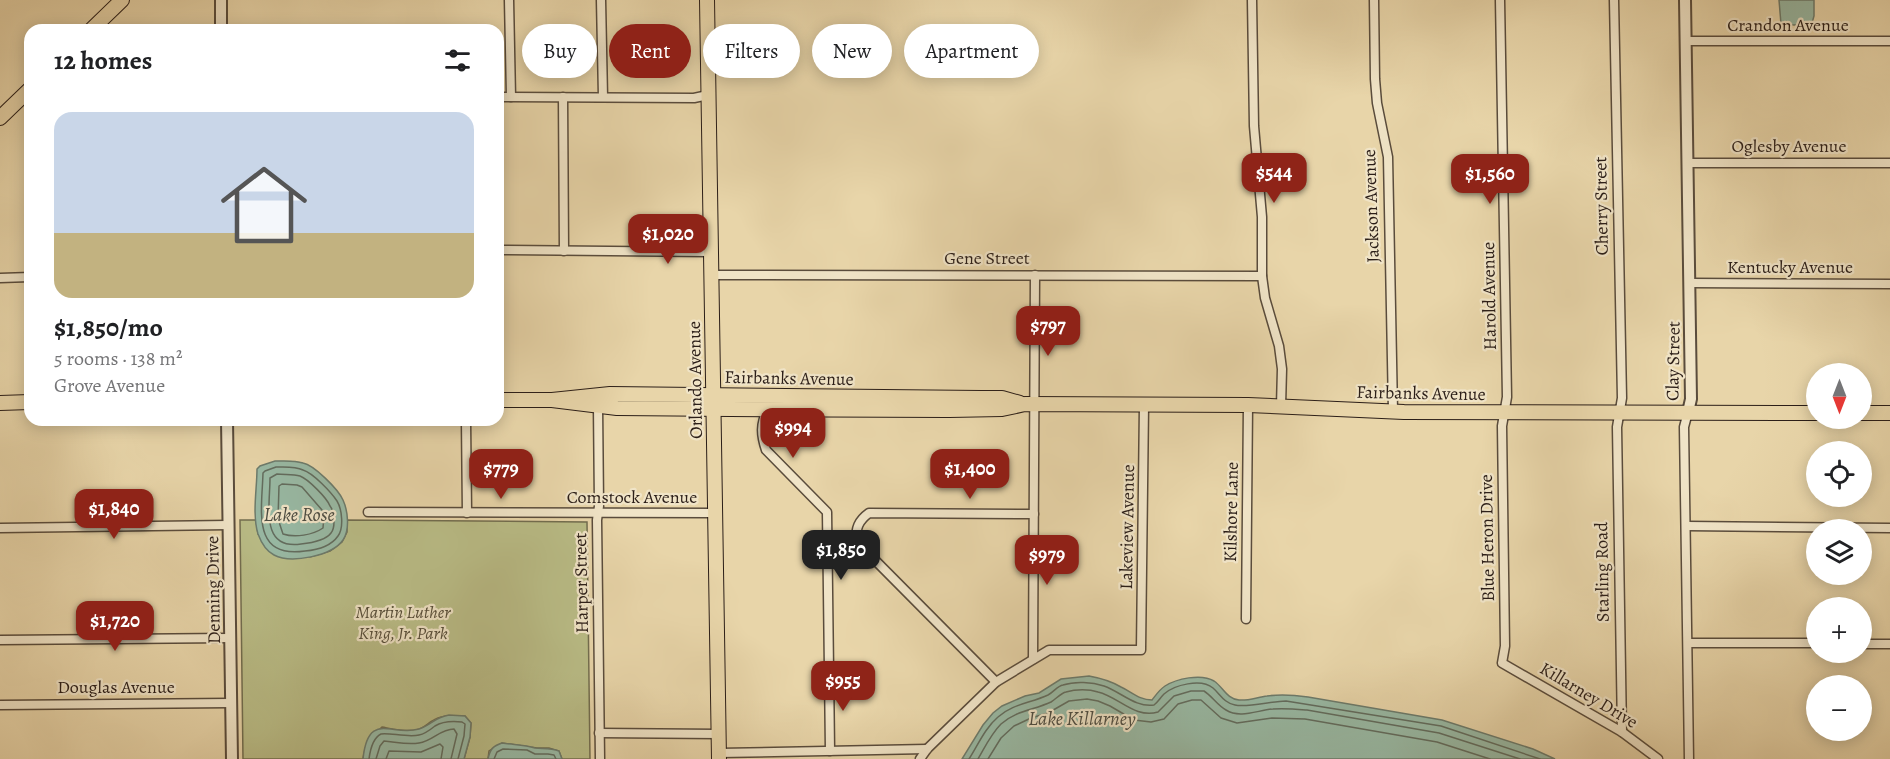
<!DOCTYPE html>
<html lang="en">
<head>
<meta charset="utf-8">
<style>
	:root { --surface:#fff; --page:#f6f6f6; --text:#202124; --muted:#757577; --accent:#8f2418 }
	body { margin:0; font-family:Alegreya,serif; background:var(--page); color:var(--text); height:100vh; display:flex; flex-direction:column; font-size:22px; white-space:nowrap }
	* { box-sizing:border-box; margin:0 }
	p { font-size:20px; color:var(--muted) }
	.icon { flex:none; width:33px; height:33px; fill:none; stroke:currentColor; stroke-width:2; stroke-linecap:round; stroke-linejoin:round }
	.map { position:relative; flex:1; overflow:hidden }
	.drawer { position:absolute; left:24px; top:24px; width:480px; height:402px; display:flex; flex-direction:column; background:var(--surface); border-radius:18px; box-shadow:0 3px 15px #0003 }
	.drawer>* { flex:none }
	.guide { position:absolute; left:522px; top:24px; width:570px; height:54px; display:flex; gap:12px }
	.needle { width:39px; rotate:180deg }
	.tools { position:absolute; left:1806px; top:363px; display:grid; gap:12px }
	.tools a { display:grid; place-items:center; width:66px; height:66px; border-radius:50%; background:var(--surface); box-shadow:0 3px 15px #0003; font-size:30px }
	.price { position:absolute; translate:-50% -51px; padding:0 14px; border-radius:12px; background:var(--accent); color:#fff; font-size:20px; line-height:39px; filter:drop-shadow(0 2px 3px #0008) }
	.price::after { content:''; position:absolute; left:50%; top:36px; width:18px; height:14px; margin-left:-9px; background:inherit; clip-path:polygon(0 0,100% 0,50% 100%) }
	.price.on { background:#222; color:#fff }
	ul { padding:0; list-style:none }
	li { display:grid; align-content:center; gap:12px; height:318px; padding:0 30px }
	li span { display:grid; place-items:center; height:186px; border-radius:18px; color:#555 }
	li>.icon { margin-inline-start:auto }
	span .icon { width:108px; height:108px; fill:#fffc; stroke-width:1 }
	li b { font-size:26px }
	h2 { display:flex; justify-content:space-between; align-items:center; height:72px; padding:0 30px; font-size:26px }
	.chip { padding:0 21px; border-radius:27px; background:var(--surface); box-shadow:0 3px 15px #0003; font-size:21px; line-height:54px }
	.chip.on { background:var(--accent); color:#fff }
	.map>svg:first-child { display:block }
	.green { fill:#b9bc86; stroke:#726d4f; stroke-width:1.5 }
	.water { fill:#98b9a4; stroke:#6c7b6c; stroke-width:1.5 }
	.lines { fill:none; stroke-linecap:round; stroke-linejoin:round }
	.shore { stroke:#626c5e; stroke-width:1.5 }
	.minor-casing { stroke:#5a4c3c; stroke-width:11 }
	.tertiary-casing { stroke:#5a4c3c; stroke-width:14 }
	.primary-casing { stroke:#2b1e18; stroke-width:16 }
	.minor { stroke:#f0e4c7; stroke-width:8 }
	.tertiary { stroke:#f0e4c7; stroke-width:10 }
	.primary { stroke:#e8d5a9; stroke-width:14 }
	.labels { text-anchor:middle; stroke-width:4.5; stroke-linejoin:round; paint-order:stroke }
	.street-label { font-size:18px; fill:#2b1e18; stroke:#f0e4c7 }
	.park-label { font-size:18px; font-style:italic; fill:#564d39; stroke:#f0e4c7 }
	.water-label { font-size:20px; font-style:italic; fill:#4c4c42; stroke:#f0e4c7 }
</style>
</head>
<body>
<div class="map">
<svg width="1890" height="759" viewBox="0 0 1890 759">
	<rect width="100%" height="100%" fill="#e8d5a9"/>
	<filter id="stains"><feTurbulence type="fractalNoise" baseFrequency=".00333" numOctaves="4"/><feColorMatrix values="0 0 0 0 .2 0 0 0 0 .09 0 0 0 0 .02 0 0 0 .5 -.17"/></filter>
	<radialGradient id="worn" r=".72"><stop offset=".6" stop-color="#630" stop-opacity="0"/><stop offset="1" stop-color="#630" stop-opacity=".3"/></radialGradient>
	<path class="green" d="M240,520H256L258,534L310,557L330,551L342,542L347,532V520L587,522L590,759H562L559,751L549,748H537L502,743L489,751L488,759H464L470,737L471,723L465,716C454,716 442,714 432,721C427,724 423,729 416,730C405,732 393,729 382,727C371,737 365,743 363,759H243Z"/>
	<g class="water">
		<path d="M1779,0H1814V16L1812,23L1794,25L1781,24Z"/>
		<path d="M275,461C284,461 294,460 303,463C314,465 338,489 343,500C348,511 350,530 343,540C332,556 291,564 274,555C266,551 261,542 258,534C252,514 257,489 257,469L260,466Z"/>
		<path d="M1089,676C1100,678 1111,681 1121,687C1132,692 1139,700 1152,700C1156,695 1159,690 1165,686C1176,679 1201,673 1214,681C1223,687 1227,699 1239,700C1248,701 1258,697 1267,696C1281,694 1294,695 1308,697L1442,720L1533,749L1555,759H962L983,725L993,713L1002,706L1025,696L1039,693L1061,679Z"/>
		<path d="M449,715L465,716L471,723L470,737L464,759H363C368,710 392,737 419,729C431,725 435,717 449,715Z"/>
		<path d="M502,743C514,745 524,744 535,748C542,749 550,748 559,751L562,759H488C490,749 493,746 502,743Z"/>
	</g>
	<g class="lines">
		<g class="shore">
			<path d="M276,467C285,467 295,466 303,470C313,473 331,492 337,501C342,509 344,528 338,536C331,546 317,550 305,551C251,559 262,510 263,473L265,471Z"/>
			<path d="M277,474C284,475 293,474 300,476C308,479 327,498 330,506C334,511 336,527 331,533C325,541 311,543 301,544C260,550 270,506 270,478Z"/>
			<path d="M282,484L297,485L302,487L322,510L324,515L323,528C313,535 295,538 283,534L278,519L279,486Z"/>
			<path d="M369,759C370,751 373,738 381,734C388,732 408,738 419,735C425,734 430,730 435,726C443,721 453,721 462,722L465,724L464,736L458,759"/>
			<path d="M376,759L380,746L384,741C396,742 407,745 419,743C433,741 440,729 454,729L457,734L451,759"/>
			<path d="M386,759L389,751L421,752L440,744L443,747L441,759"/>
			<path d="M494,759L497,752L503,749L527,750L535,754H548L554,755L556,759"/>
			<path d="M969,759C978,745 985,728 998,717C1012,704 1031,703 1048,695C1054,692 1057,686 1063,685C1075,681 1092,682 1104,686C1121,692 1136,708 1154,705C1158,702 1160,698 1164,694C1174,685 1201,678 1213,688C1220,694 1224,703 1235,705C1247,708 1272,701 1286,701L1441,726L1540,759"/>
			<path d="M978,759C985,747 991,734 1001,724C1015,711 1034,710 1051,702C1056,699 1061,693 1066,692C1076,689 1089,689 1098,692C1119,697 1135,719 1158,712L1174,696L1191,691H1204C1212,696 1217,705 1226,710C1240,719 1258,710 1273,709C1284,708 1295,709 1307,710L1439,733L1520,759"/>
			<path d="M988,759L1001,738L1014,726L1031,718L1048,713L1069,701L1087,699L1098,701L1110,706L1134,720L1151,722L1164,719L1178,704L1192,700H1201L1221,718L1237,723L1272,718L1305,719L1437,742L1490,759"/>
		</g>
		<g class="minor-casing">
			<g id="minor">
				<path d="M509,0L511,97"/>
				<path d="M601,0L603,97"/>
				<path d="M1252,0L1254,126L1262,217V276L1265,298L1279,346L1282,369L1281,406"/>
				<path d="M1374,0L1375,79L1377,103L1388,157L1393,411"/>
				<path d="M1500,0L1507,397L1502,426L1505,646L1502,663L1622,732L1658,759"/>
				<path d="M1614,0L1622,398L1617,427L1622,732"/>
				<path d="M1687,41H1890"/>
				<path d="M498,97L694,98L708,95"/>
				<path d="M563,97L564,251"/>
				<path d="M1689,163H1890"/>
				<path d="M498,250L711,252"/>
				<path d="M712,275L1262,276"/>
				<path d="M0,278L30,277"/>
				<path d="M1691,283L1890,284"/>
				<path d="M598,406L599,506L597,520L600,759"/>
				<path d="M768,409C760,424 761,435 766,450L827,512L830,751"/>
				<path d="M1688,412L1684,427L1689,759"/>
				<path d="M466,420L467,513"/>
				<path d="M368,512L715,513"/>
				<path d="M1687,526L1890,528"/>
				<path d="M0,528L229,525"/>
				<path d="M1246,619L1248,405"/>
				<path d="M0,640L230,638"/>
				<path d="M1688,643H1816"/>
				<path d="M1862,644H1890"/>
				<path d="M1033,659L1035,275"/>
				<path d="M996,682L856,541C856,528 858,521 869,513L1034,514"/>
				<path d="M0,705L231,703"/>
				<path d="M599,733L719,734"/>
				<path d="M719,753L927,749"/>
				<path d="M920,759L927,749L996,682L1049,650H1141L1144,405"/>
			</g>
		</g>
		<g class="tertiary-casing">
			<g id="tertiary">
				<path d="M221,0V30"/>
				<path d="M1685,0L1691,399L1688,412"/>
				<path d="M227,420L232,759"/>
			</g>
		</g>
		<g class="primary-casing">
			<g id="primary">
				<path d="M707,0L719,759"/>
				<path d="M91,30L122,0"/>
				<path d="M0,118L30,89"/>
				<path d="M498,400H552L610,394L981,398H1002L1020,403"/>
				<path d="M552,400L617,408L730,409L949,410L1002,409L1025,404L1248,405L1404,412L1816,413"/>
				<path d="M0,403L30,402"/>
				<path d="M1862,413H1890"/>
			</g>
		</g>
		<use href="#minor" class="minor"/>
		<use href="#tertiary" class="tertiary"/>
		<use href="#primary" class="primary"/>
	</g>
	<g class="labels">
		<g class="street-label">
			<text x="1788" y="31">Crandon Avenue</text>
			<text x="1789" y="152">Oglesby Avenue</text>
			<text transform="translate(1371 206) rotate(-92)" y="6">Jackson Avenue</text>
			<text transform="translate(1601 206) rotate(-91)" y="6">Cherry Street</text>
			<text x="987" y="264">Gene Street</text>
			<text x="1790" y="273">Kentucky Avenue</text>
			<text transform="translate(1489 296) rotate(-91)" y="6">Harold Avenue</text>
			<text transform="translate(1673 361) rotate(-89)" y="6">Clay Street</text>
			<text transform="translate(789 378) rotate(1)" y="6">Fairbanks Avenue</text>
			<text transform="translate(695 380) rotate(-91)" y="6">Orlando Avenue</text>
			<text transform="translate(1421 393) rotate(1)" y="6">Fairbanks Avenue</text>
			<text x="632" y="503">Comstock Avenue</text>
			<text transform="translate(1231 512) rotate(-89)" y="6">Kilshore Lane</text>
			<text transform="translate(1127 527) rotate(-89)" y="6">Lakeview Avenue</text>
			<text transform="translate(1487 538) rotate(-91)" y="6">Blue Heron Drive</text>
			<text transform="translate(1602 572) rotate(-91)" y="6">Starling Road</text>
			<text transform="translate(581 583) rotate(-91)" y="6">Harper Street</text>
			<text transform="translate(213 590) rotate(-91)" y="6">Denning Drive</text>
			<text x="116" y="693">Douglas Avenue</text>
			<text transform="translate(1589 695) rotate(31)" y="6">Killarney Drive</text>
		</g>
		<g class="park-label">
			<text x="403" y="618">Martin Luther<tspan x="403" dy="21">King, Jr. Park</tspan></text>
		</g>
		<g class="water-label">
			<text x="299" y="521">Lake Rose</text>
			<text x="1082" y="725">Lake Killarney</text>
		</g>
	</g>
	<rect width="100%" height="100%" filter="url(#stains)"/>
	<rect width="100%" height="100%" fill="url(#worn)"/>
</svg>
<div class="tools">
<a><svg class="needle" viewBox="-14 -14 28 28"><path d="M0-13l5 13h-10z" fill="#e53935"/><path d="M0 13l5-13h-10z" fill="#757577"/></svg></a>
<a><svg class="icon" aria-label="locate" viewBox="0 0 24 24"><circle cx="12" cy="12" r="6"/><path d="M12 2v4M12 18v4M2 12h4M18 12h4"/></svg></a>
<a><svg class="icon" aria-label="layers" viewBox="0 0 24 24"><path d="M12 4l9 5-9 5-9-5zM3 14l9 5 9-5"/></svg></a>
<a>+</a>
<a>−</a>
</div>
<b class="price" style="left:1274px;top:204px">$544</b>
<b class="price" style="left:1490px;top:205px">$1,560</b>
<b class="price" style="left:668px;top:265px">$1,020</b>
<b class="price" style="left:1048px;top:357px">$797</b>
<b class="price" style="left:793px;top:459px">$994</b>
<b class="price" style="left:501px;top:500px">$779</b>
<b class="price" style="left:970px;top:500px">$1,400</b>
<b class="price" style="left:114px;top:540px">$1,840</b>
<b class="price on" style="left:841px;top:581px">$1,850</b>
<b class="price" style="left:1047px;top:586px">$979</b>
<b class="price" style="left:115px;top:652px">$1,720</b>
<b class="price" style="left:843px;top:712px">$955</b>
<div class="guide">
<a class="chip">Buy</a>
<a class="chip on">Rent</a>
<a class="chip">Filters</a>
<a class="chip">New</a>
<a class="chip">Apartment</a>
</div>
<section class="drawer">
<h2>12 homes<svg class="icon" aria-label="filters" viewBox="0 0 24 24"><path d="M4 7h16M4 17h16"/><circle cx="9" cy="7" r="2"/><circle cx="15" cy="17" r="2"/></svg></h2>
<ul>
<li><span style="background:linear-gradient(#c9d6e8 65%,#c2b280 0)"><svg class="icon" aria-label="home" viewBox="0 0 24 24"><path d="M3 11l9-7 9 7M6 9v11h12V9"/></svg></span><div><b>$1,850/mo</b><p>5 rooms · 138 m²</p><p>Grove Avenue</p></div></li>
</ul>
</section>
</div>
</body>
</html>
